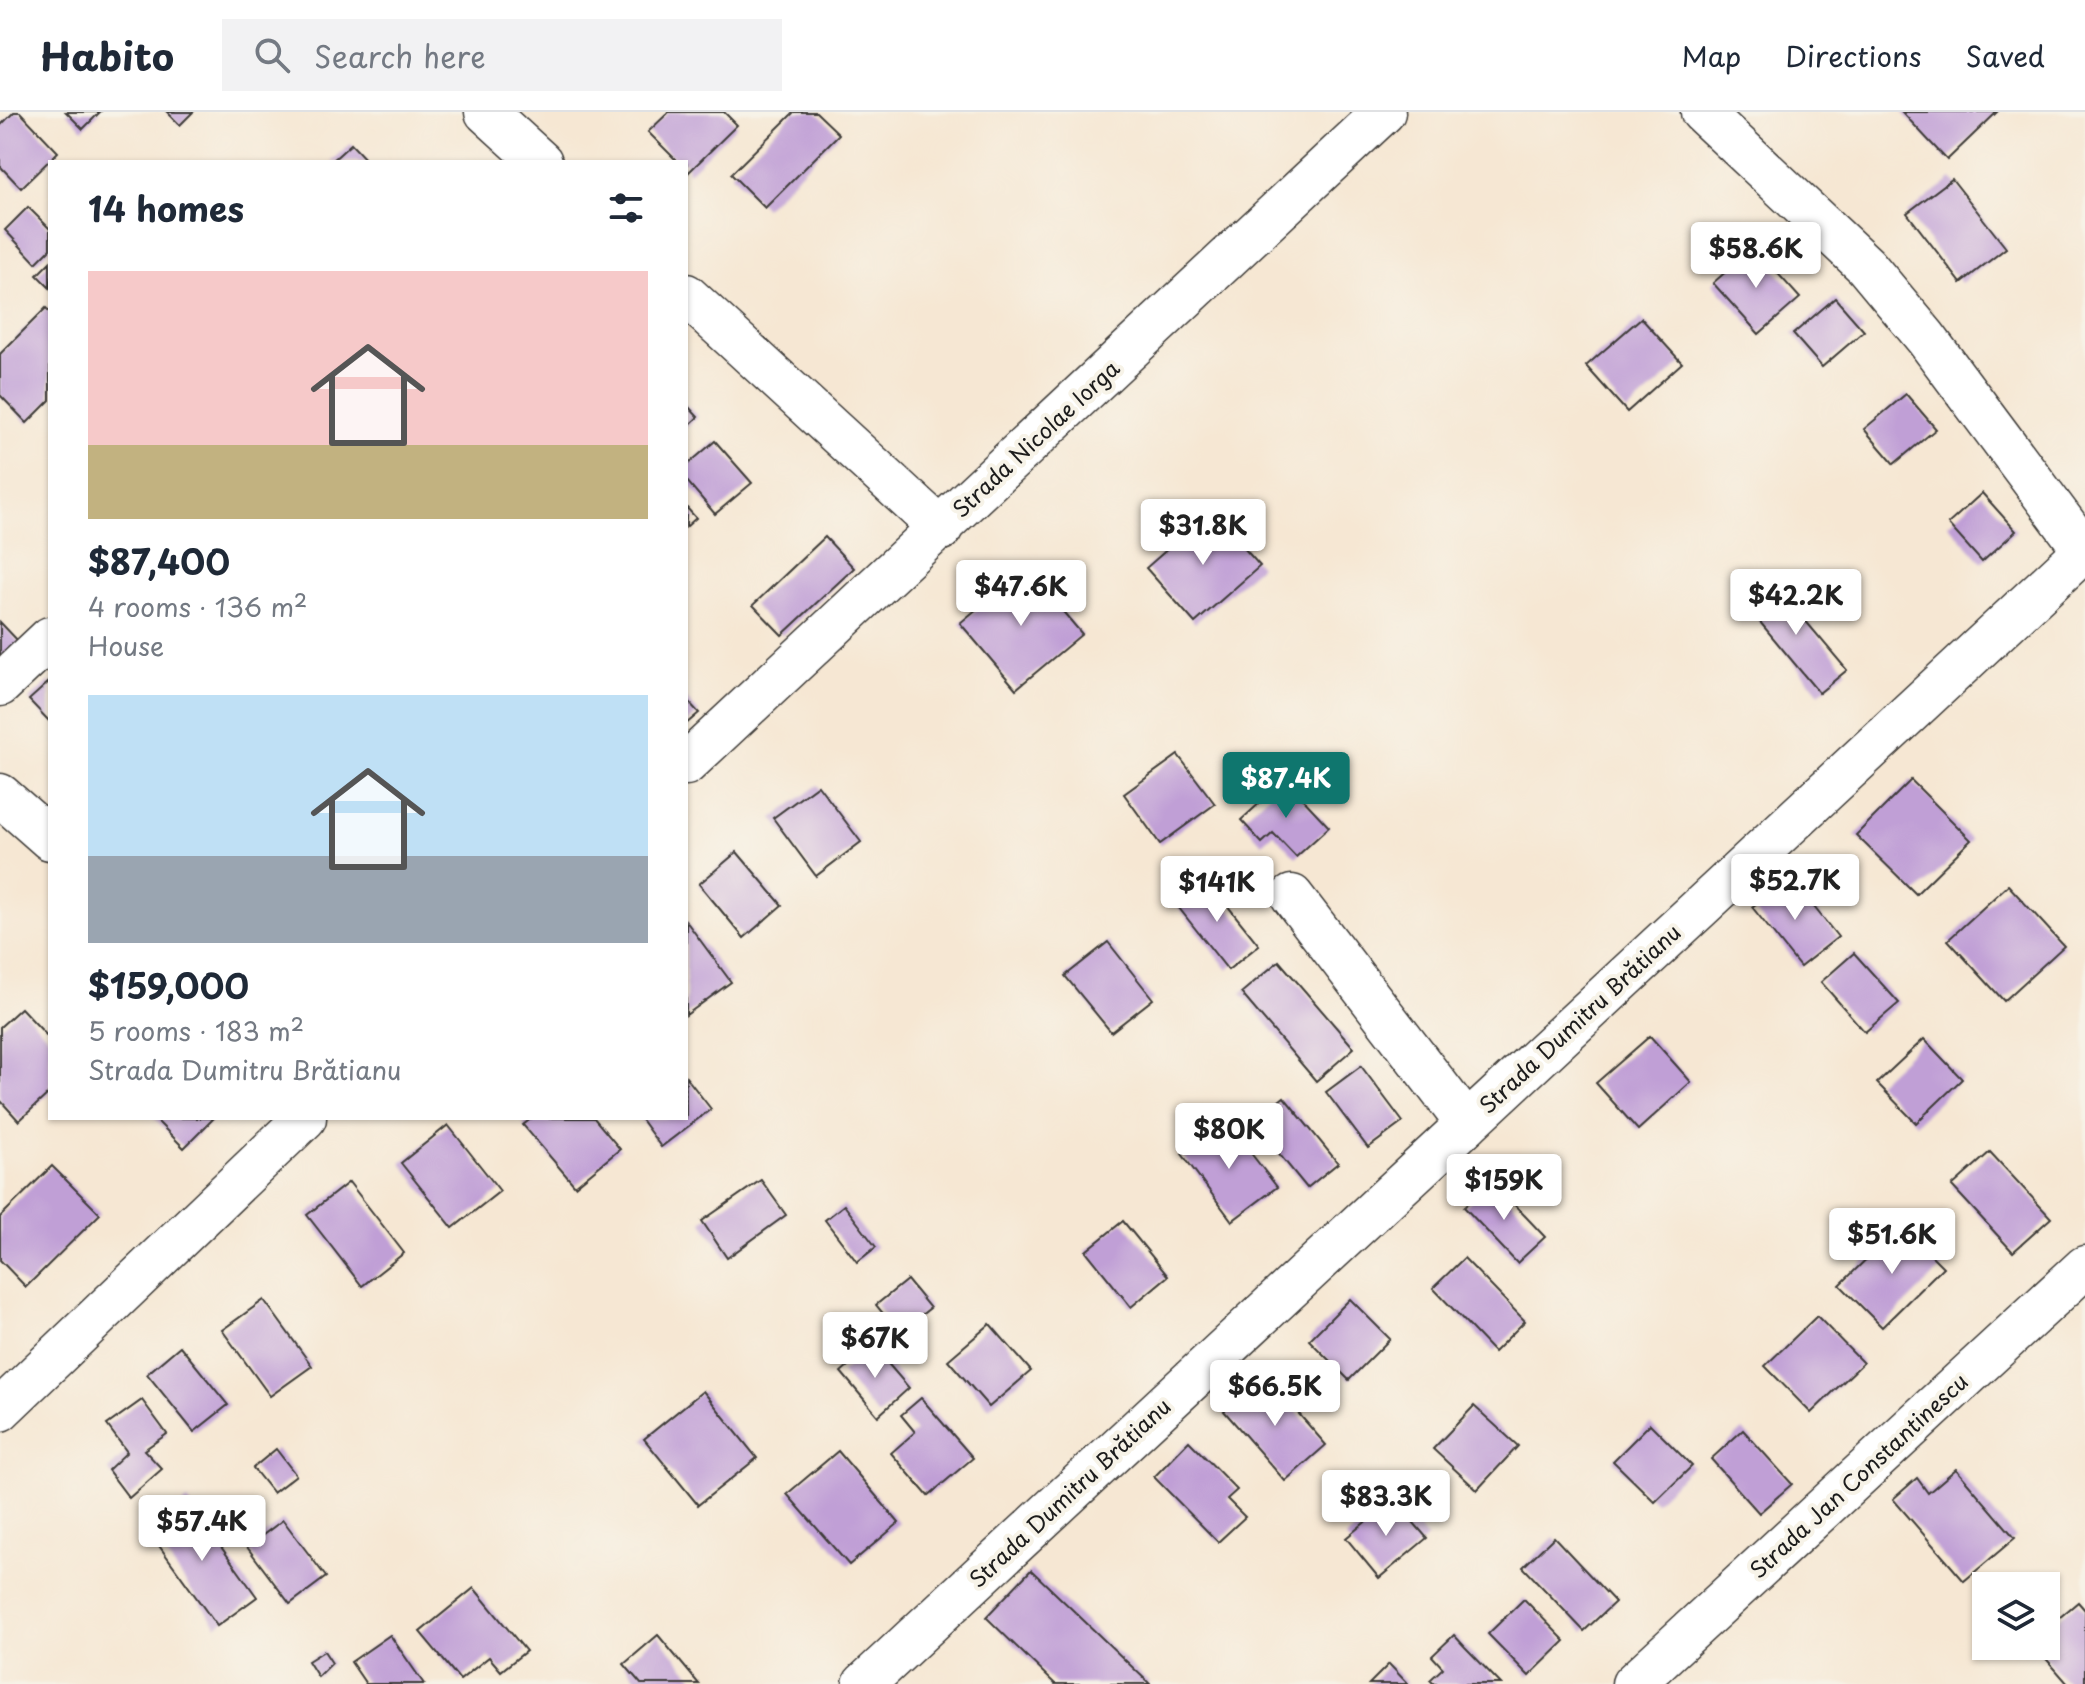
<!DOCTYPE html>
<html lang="en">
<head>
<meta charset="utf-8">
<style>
	:root { --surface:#fff; --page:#f2f2f3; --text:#1f2937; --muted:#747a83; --line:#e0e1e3; --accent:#0f766e }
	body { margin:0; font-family:"Playpen Sans",sans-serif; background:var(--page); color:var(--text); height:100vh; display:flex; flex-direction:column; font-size:30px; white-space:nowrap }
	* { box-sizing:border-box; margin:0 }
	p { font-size:26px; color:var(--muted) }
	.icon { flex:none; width:44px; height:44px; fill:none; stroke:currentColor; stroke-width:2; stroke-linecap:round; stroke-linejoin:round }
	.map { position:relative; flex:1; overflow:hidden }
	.side { position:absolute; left:48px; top:48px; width:640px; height:960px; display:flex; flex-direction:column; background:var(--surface); border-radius:0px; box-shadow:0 2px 6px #0004 }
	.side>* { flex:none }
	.tools { position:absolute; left:1972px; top:1460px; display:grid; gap:16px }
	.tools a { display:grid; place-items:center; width:88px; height:88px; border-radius:0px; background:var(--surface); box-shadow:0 2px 6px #0004; font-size:40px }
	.price { position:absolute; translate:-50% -68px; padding:0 18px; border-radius:8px; background:#fff; color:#222; font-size:26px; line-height:52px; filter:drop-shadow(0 2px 4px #0008) }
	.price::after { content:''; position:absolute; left:50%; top:48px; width:24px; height:18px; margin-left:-12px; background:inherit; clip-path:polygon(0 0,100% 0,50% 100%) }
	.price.selected { background:var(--accent); color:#fff }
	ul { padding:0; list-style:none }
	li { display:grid; align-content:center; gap:16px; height:424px; padding:0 40px }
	li span { display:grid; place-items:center; height:248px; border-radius:0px; color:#555 }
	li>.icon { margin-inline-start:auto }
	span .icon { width:144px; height:144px; fill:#fffc; stroke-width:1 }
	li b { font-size:34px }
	h2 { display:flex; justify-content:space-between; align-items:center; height:96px; padding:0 40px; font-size:34px }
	header { display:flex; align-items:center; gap:48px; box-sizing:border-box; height:112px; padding:0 40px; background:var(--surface); border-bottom:2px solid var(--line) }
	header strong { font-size:38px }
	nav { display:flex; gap:44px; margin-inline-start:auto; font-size:28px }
	.search { width:560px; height:72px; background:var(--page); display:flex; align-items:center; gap:20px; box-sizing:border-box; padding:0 28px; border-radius:0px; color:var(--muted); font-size:30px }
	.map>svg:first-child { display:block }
	.building { fill:#c09fd6 }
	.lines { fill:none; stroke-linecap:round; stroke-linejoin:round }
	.street-casing { stroke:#3d3a37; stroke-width:45 }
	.street { stroke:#fff; stroke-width:42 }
	.labels { text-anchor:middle; stroke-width:8; stroke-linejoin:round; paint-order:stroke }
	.street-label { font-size:22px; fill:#1c1c1c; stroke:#f7f3e8 }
</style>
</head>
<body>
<header>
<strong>Habito</strong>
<div class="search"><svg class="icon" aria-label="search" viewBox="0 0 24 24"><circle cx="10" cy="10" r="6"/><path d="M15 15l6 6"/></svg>Search here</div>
<nav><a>Map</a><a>Directions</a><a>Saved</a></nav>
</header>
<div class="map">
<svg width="2085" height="1572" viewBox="0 0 2085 1572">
	<rect width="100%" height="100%" fill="#f7f3e8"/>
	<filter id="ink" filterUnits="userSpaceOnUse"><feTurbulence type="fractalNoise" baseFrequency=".0125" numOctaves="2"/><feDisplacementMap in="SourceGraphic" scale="16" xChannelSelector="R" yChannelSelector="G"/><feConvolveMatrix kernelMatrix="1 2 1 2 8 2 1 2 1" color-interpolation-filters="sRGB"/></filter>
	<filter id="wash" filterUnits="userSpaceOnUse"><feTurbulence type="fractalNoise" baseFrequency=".006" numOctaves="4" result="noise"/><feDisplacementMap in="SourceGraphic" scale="32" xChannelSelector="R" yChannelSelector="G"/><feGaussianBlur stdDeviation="1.8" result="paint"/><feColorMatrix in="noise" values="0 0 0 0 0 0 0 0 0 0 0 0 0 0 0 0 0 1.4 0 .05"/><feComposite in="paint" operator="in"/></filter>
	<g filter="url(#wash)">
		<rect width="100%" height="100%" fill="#f6e7d3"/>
		<g id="blocks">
			<g class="building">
				<path d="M14,0H20L58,40L21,76L0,54V14Z"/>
				<path d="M66,0H100L83,17Z"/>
				<path d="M167,0H193L180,13Z"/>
				<path d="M669,0H724L737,13L688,61L686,50H678L648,20Z"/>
				<path d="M794,0H816L839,22L765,96L731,62Z"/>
				<path d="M1902,0H1997L1947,48Z"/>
				<path d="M351,32L368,50H331Z"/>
				<path d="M1952,67L2006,136L1961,171L1907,101Z"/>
				<path d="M28,95L50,117V137L36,151L5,118Z"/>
				<path d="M1754,135L1800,186L1759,222L1713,171Z"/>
				<path d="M50,150V176L37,163Z"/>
				<path d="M1835,186L1864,219L1822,255L1793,222Z"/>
				<path d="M46,196L50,200V288L27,311L0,283V242Z"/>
				<path d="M1641,206L1682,251L1627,300L1586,254Z"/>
				<path d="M1906,282L1936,317L1894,352L1864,317Z"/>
				<path d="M686,292L698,305L686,316Z"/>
				<path d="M715,329L752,371L715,402L686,368V354Z"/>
				<path d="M1982,381L2016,419L1982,450L1948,412Z"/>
				<path d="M686,395L696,406L686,415Z"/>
				<path d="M1211,399L1260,454L1195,511L1146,456Z"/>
				<path d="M825,425L854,456L782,523L753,493Z"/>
				<path d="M1026,456L1082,522L1016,577L960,511Z"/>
				<path d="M1772,469L1847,558L1819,581L1745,492Z"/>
				<path d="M0,510L20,531L0,550Z"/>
				<path d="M50,569V610L29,588Z"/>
				<path d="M686,587L699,601L686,612Z"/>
				<path d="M1178,643L1215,692L1160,732L1124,682Z"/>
				<path d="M1285,668L1329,715L1296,745L1273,721L1262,731L1241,708Z"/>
				<path d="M1911,668L1971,728L1916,782L1856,723Z"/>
				<path d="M818,673L861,730L816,764L773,706Z"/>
				<path d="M737,740L782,793L744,826L699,772Z"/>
				<path d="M1790,765L1838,825L1800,855L1752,795Z"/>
				<path d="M1206,767L1259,833L1228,858L1175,791Z"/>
				<path d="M2008,773L2064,834L2004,889L1948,828Z"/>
				<path d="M686,809L731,870L686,903Z"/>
				<path d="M1108,830L1153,887L1111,920L1065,864Z"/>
				<path d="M1854,841L1899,891L1865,920L1821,870Z"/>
				<path d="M1279,849L1354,936L1316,969L1241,881Z"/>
				<path d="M21,896L50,927V980L19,1009L0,988V915Z"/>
				<path d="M1650,924L1691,970L1638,1018L1596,971Z"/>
				<path d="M1924,927L1962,967L1916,1011L1877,971Z"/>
				<path d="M1361,954L1403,1010L1368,1036L1326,980Z"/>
				<path d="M686,965L711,997L661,1035L640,1006H686Z"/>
				<path d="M1284,985L1338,1051L1307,1076L1253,1010Z"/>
				<path d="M154,1006H214L184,1036Z"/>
				<path d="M532,1006H594L620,1037L575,1074L523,1013Z"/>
				<path d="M1226,1009L1277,1075L1232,1109L1182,1042Z"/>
				<path d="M448,1013L500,1079L453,1116L401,1051Z"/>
				<path d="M1990,1040L2051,1106L2013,1140L1952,1074Z"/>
				<path d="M52,1054L100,1102L26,1175L0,1148V1105Z"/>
				<path d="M761,1068L786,1103L727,1146L702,1109Z"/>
				<path d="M1492,1069L1545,1125L1517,1151L1464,1095Z"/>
				<path d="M349,1070L404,1141L362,1174L307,1103Z"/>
				<path d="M844,1093L876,1135L857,1150L825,1108Z"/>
				<path d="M1123,1109L1168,1164L1131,1195L1086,1139Z"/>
				<path d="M1901,1113L1943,1155L1882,1215L1840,1173Z"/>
				<path d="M1464,1146L1525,1209L1494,1240L1433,1176Z"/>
				<path d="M907,1168L930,1196L899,1221L876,1193Z"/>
				<path d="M1350,1187L1390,1227L1349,1268L1309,1228Z"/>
				<path d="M264,1188L312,1254L270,1284L222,1218Z"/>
				<path d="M1817,1204L1863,1251L1811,1301L1765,1254Z"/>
				<path d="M990,1212L1031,1259L989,1295L948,1248Z"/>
				<path d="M872,1233L909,1276L878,1304L841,1260Z"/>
				<path d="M180,1234L228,1293L194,1320L147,1262Z"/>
				<path d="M1265,1263L1326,1333L1285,1369L1224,1299Z"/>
				<path d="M703,1279L757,1346L698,1393L644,1327Z"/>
				<path d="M921,1286L973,1346L928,1384L891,1341L915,1320L901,1303Z"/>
				<path d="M142,1288L167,1322L144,1338L162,1357L129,1386L108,1358L127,1340L107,1313Z"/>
				<path d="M1474,1294L1518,1334L1477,1378L1433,1337Z"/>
				<path d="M1650,1312L1692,1354L1655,1390L1613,1349Z"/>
				<path d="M1743,1318L1792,1372L1759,1401L1711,1347Z"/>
				<path d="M1189,1329L1237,1378L1227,1387L1245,1405L1218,1430L1154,1365Z"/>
				<path d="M276,1337L296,1363L273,1381L253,1356Z"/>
				<path d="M838,1339L899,1411L849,1453L787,1382Z"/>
				<path d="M1956,1357L2015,1426L1964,1469L1893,1387L1917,1366L1928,1381Z"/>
				<path d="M1393,1387L1427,1426L1379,1466L1346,1426Z"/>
				<path d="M188,1389L257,1485L217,1514L147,1417Z"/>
				<path d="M283,1408L326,1465L290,1492L247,1435Z"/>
				<path d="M1554,1425L1615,1490L1584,1519L1523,1455Z"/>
				<path d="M1031,1458L1150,1572H1055L986,1505Z"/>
				<path d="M474,1476L526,1539L501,1559L489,1545L460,1568L420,1520Z"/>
				<path d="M1524,1487L1565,1529L1529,1564L1488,1522Z"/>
				<path d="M2078,1490L2085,1498V1572H2068L2035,1534H2046V1517Z"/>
				<path d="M390,1523L424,1572H366L351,1550Z"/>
				<path d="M658,1523L699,1572H641L624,1552Z"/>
				<path d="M1454,1523L1465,1535L1501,1572H1434L1430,1568L1443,1556L1432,1544Z"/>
				<path d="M324,1539L332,1551L318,1565L308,1549Z"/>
				<path d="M1389,1552L1408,1572H1369Z"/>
			</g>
		</g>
	</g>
	<g filter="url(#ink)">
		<use href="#blocks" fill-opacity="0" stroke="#3d3a37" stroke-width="2"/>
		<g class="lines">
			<g class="street-casing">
				<g id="street">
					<path d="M486,0L541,50"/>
					<path d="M1702,0L1866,154L1926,226L2085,439"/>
					<path d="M686,183L941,417"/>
					<path d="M0,573L50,526"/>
					<path d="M686,652L1384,0"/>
					<path d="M0,683L50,727"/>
					<path d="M1292,784L1467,1012"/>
					<path d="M0,1298L305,1006"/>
					<path d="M864,1572L2085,438"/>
					<path d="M1633,1572L2085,1155"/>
				</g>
			</g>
			<use href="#street" class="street"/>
		</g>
	</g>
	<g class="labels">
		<g class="street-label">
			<text transform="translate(1036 327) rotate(-43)" y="8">Strada Nicolae Iorga</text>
			<text transform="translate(1580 907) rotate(-43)" y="8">Strada Dumitru Brătianu</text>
			<text transform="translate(1859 1364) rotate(-43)" y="8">Strada Jan Constantinescu</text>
			<text transform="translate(1070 1381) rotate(-43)" y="8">Strada Dumitru Brătianu</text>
		</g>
	</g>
</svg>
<div class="tools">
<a><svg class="icon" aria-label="layers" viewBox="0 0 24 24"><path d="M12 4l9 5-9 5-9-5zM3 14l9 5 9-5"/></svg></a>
</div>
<b class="price" style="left:1756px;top:178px">$58.6K</b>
<b class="price" style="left:1203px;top:455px">$31.8K</b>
<b class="price" style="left:1021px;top:516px">$47.6K</b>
<b class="price" style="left:1796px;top:525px">$42.2K</b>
<b class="price selected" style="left:1286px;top:708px">$87.4K</b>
<b class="price" style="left:1795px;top:810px">$52.7K</b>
<b class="price" style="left:1217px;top:812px">$141K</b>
<b class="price" style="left:1229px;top:1059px">$80K</b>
<b class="price" style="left:1504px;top:1110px">$159K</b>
<b class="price" style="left:1892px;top:1164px">$51.6K</b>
<b class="price" style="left:875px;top:1268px">$67K</b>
<b class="price" style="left:1275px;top:1316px">$66.5K</b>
<b class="price" style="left:1386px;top:1426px">$83.3K</b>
<b class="price" style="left:202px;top:1451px">$57.4K</b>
<section class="side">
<h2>14 homes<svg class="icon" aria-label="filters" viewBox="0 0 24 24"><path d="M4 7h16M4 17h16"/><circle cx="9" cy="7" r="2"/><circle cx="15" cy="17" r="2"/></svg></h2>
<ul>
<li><span style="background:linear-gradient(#f6c9c9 70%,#c2b280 0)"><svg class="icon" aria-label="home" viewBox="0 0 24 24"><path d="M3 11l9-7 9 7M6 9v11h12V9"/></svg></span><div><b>$87,400</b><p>4 rooms · 136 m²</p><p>House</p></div></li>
<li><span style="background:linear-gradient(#bfe0f5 65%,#9aa5b1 0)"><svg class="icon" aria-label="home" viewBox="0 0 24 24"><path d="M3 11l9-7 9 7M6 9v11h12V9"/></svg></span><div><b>$159,000</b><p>5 rooms · 183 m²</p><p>Strada Dumitru Brătianu</p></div></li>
</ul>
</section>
</div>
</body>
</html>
